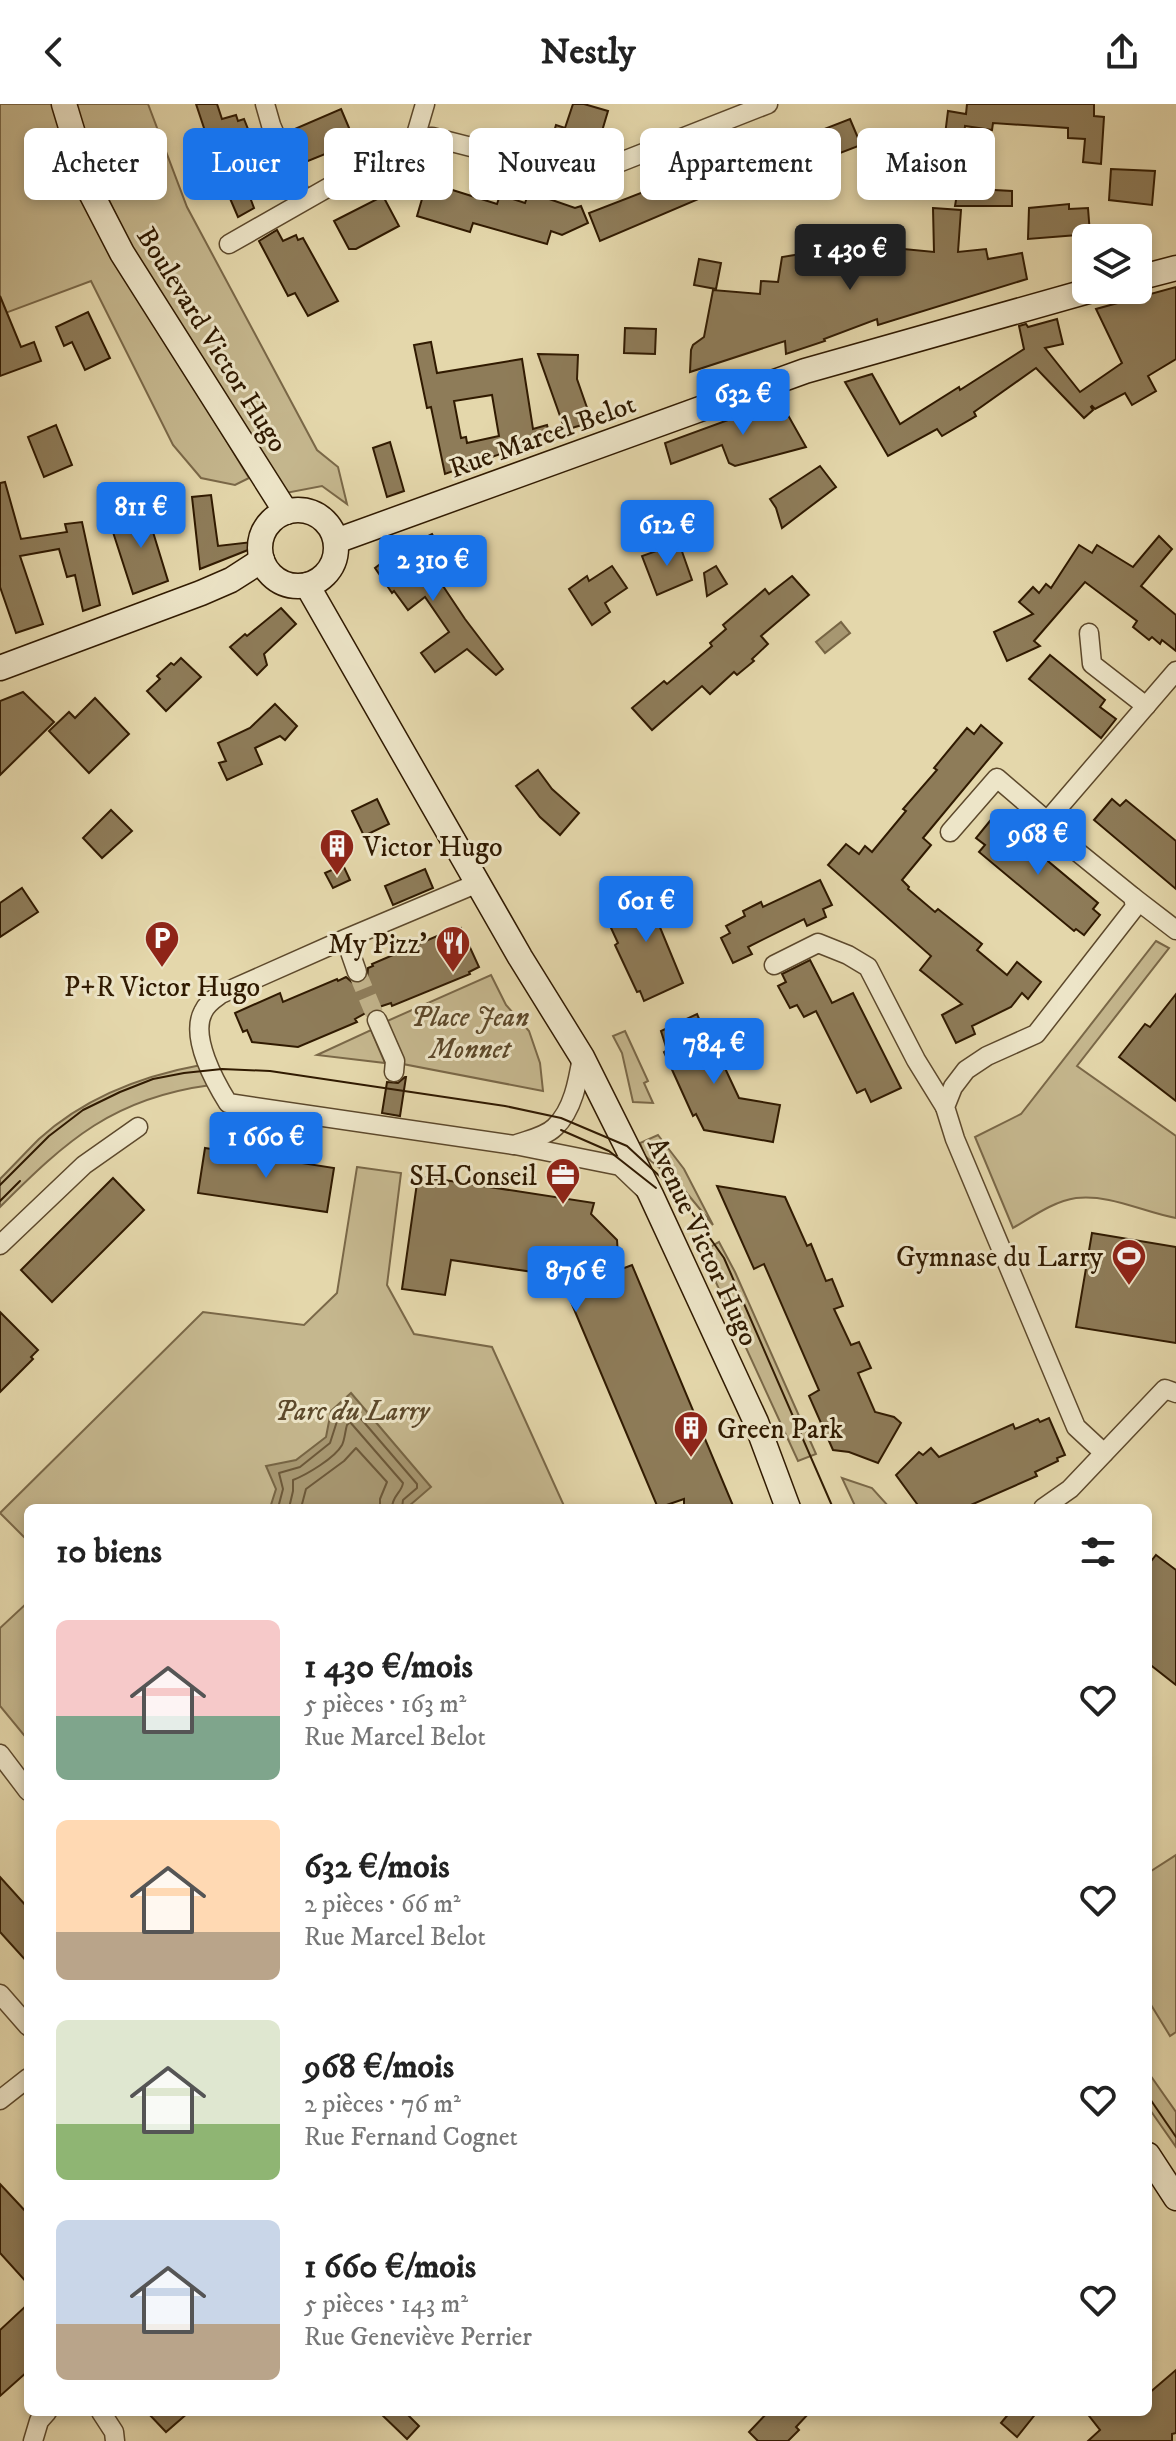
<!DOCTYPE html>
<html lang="fr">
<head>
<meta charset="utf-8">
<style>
	:root { --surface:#fff; --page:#f6f6f6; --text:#222; --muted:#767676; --accent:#1a73e8 }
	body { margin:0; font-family:"IM FELL DW Pica",serif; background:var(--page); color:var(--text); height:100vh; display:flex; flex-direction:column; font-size:30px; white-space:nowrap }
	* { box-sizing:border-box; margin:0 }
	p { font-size:26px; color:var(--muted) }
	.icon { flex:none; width:44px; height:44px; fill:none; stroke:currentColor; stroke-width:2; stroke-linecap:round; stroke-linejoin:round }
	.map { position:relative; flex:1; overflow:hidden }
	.drawer { position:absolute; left:24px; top:1400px; width:1128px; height:912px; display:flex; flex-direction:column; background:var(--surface); border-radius:12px; box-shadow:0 4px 12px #0003 }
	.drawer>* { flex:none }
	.guide { position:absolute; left:24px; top:24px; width:1128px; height:72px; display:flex; gap:16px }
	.tools { position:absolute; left:1072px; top:120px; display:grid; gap:16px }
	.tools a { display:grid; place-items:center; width:80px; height:80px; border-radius:12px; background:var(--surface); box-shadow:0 4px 12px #0003; font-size:40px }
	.price { position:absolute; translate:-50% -68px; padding:0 18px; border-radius:8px; background:var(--accent); color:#fff; font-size:26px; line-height:52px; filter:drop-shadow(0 2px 4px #0008) }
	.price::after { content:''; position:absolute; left:50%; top:48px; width:24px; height:18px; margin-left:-12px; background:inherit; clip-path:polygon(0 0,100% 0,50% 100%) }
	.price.selected { background:#222; color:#fff }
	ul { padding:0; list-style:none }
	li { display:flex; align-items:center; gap:24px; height:200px; padding:0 32px }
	li span { display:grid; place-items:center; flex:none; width:224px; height:160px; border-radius:12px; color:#555 }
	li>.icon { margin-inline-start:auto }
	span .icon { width:96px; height:96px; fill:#fffc; stroke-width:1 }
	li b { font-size:34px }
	h2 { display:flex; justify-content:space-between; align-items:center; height:96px; padding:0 32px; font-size:34px }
	.chip { padding:0 28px; border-radius:12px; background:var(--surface); box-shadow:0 4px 12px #0003; font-size:28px; line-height:72px }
	.chip.selected { background:var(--accent); color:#fff }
	header { display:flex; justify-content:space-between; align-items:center; height:104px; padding:0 32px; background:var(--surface); font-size:36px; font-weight:700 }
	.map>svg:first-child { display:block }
	.green { fill:#c5b78e; stroke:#7a6848; stroke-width:2 }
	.water { fill:#a79771; stroke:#776544; stroke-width:2 }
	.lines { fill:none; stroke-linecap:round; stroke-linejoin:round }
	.shore { stroke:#6c5839; stroke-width:2 }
	.building { fill:#8e7c59; stroke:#301a01; stroke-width:2; fill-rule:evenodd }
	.street-tunnel { stroke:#c0b189; stroke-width:18; stroke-dasharray:18 9; stroke-linecap:butt }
	.street-casing { stroke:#5d492c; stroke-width:21 }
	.secondary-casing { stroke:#301a01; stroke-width:27 }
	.street { stroke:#ede5c8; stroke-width:18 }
	.secondary { stroke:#ede5c8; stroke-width:24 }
	.tram { stroke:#301a01; stroke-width:2 }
	.labels { text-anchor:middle; stroke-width:6; stroke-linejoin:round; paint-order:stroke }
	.street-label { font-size:28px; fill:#301a01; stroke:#ede5c8 }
	.poi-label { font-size:28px; fill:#301a01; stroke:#ede5c8; text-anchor:end }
	.park-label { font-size:28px; font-style:italic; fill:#5d492b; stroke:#ede5c8 }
</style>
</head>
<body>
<header><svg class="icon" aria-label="back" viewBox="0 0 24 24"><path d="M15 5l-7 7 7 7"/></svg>Nestly<svg class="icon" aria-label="share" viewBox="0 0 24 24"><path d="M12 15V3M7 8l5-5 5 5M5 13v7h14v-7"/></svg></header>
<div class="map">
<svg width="1176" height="2337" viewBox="0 0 1176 2337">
	<rect width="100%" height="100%" fill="#e4d7ab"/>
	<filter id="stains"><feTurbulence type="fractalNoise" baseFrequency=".0025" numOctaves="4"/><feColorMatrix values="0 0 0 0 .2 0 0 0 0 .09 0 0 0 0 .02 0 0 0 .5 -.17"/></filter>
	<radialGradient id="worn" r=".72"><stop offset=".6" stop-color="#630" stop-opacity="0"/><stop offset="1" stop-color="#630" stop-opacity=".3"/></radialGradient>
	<g class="green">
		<path d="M0,0H52L65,46L146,205L249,374L235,381L201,374L173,341L91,177L0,211Z"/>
		<path d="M75,0H148L187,103L317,346L338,363L347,400L322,382L286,389L134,149L91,58Z"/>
		<path d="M1156,837L1169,844L1077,962L1176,1032V1114C1143,1108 1110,1090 1076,1094C1054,1097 1032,1113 1013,1124L975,1033L1021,1010Z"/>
		<path d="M491,871L506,901L529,927L540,959L543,987L403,960L385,918Z"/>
		<path d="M371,926L385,959L317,951Z"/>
		<path d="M625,927L648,977L644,979L653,999L633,998L622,949L613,932Z"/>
		<path d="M201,961L211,981C113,994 67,1036 0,1103V1075C13,1062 26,1048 39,1035C85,993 141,972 201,961Z"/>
		<path d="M658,1031L684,1065L713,1121L681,1082L645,1052L640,1039Z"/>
		<path d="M357,1063L401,1069L387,1181L414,1230L492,1243L565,1404H28V1437L0,1409L203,1208L304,1221L337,1189Z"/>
		<path d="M719,1138L735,1168L816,1350L798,1357L702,1148Z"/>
		<path d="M842,1374L872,1384L890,1404H856Z"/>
		<path d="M28,1498V1636L0,1602V1524Z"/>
		<path d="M1176,1751V1928L1170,1932L1148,1896V1769Z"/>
		<path d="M1148,1968L1176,2008V2043L1148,2003Z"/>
	</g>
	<g class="water">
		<path d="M841,518L850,529L825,549L816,538Z"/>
		<path d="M351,1289L431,1383L409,1402L372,1401L365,1404H270L276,1385L266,1362L296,1356L326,1333L331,1307Z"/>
	</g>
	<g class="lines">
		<g class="shore">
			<path d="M278,1404L283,1385L279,1369L300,1363L330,1339L339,1311L350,1302L417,1380V1384L403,1396L402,1404"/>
			<path d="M289,1404L293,1387V1376C306,1371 335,1354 342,1341C345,1335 345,1327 347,1321L350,1318L403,1379C402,1388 392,1392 392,1404"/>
			<path d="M301,1404L306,1385L344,1357L356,1344L387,1378L380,1395V1404"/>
		</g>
	</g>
	<g class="building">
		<path d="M196,0H217L222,15L236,11L238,17L244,15L267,73L259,75L262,82L248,88L254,104L238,113L219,69Z"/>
		<path d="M573,0H584L608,7L602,27L596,26L594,32L589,31L581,56L548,47L556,21L565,24Z"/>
		<path d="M967,0H1094V12L1104,13L1101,60L1083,58L1085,35L1068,34V24L993,19L992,26L965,22L964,33L945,31L948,7L966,10Z"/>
		<path d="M341,5L355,38L303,59L290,27Z"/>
		<path d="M850,15L861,41L819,57L820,60L783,74L780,69L726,91L724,84L600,137L589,109L752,46L755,52Z"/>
		<path d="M1111,65L1155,67L1152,101L1109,96Z"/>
		<path d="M427,78L497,100L500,91L525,99L529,88L575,104L581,102L588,119L562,131L551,127L547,140L473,119L470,128L417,112Z"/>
		<path d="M958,84L1012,87V102H955Z"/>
		<path d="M383,92L399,122L356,145H349L334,117Z"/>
		<path d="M1069,100V105L1088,104L1090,130L1028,135L1029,104Z"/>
		<path d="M933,104L961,106L958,148L986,145L988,155L1022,149L1027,175L878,221L877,215L824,235L825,237L786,250L785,237L690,268L691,246L693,241L704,233L713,186L760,190L761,177L778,178L782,153L839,144L838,137L871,134V136L883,138V143L934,148Z"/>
		<path d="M277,126L283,137L296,131L298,136L303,134L338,197L308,212L295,189L288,192L259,137Z"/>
		<path d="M699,155L721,159L716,185L694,181Z"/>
		<path d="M1176,183V255L1148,272L1156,287L1132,301L1125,289L1095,305L1092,302L1091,303L1093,306L1084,314L1036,264L974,308L976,312L942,332L937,325L888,352L845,278L872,270L900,320L959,283L960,286L1024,245L1019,222L1026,220L1028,223L1057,215L1063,240L1045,244L1080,288L1122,259L1096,205Z"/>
		<path d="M0,192L21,243L34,238L41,257L0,272Z"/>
		<path d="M88,208L110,254L85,266L72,238L64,242L56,223Z"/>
		<path d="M625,224L656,225L655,250L624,249Z"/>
		<path d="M431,238L437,269L522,255L533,325L547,321L550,332L445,370L431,303L427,304L414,241ZM492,291L499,332L467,339L466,333L461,334L454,297Z"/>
		<path d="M538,250L578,251L577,275L592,318L565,326Z"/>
		<path d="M780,297L806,343L735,362L729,359L722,341L671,360L665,339Z"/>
		<path d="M56,321L72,361L44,373L28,333Z"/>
		<path d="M390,338L404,387L387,393L373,344Z"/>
		<path d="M820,362L836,383L782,424L776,404L770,395Z"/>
		<path d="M5,378L21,435L67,428L65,420L82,418L100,501L83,507L75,471L67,473L59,445L20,452L43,520L16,529L0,483V379Z"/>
		<path d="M211,391L218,442L252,438L253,444L200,465L192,393Z"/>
		<path d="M156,400L159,419L154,420L156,428H153L168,477L133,490L111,422L139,413L137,403Z"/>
		<path d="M432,430L443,451L429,461L465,515L503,565L496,571L467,545L435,568L421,549L449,528L425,493L408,506L394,487L392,489L375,464L396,448Z"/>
		<path d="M1159,432L1172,445L1141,482L1176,511V547L1162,536L1160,540L1152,533L1149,536L1133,523L1137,517L1085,478L1034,537L1040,542L1007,557L994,528L1033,510L1019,498L1033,483L1039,489L1046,480L1051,484L1079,441L1092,449L1097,441L1133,463Z"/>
		<path d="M679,439L692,476L657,491L642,452Z"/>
		<path d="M612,462L627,484L605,499L610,508L592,521L569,485L587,472L589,477Z"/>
		<path d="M716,462L727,480L707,492L704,469Z"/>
		<path d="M792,472L809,491L761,532L768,540L752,555L754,557L737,571L734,568L710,590L702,582L652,626L632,604L664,577L667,580L712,542L710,539L726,525L723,521L765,485L769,490Z"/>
		<path d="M281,504L296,520L264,550L267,561L257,571L230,543L245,530L247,532Z"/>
		<path d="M1050,551L1105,596L1100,603L1116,615L1101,634L1029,575Z"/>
		<path d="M181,554L201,573L166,607L147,587L160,575L157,572L171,559L174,561Z"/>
		<path d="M23,588L54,618L0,671V597Z"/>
		<path d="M95,594L129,630L89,669L49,627L69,608L75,614Z"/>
		<path d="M275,600L297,622L285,636L280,632L255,644L262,660L227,676L219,659L226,657L218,639L250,624Z"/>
		<path d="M981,621L1002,639L923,734L931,741L902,776L909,783L908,785L935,808L938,805L982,840L977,846L1007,871L1017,858L1041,878L1028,895L1022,889L1011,903L972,922L975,930L956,939L942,911L962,900L920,866L931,852L828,761L846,740L859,750L865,742L872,748L906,707L903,705L937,666L934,664L967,624L974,630Z"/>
		<path d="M538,666L552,685L579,709L560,731L540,713L516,682Z"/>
		<path d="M377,695L389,720L364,732L352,707Z"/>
		<path d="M1112,695L1120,702L1126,696L1176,737V785L1094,716Z"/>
		<path d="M111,706L132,727L102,754L83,734Z"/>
		<path d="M994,712L1098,799L1093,805L1100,811L1084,831L1076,825L1074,827L979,748L985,741L976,734Z"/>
		<path d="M343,761L350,776L333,784L325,769Z"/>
		<path d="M425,765L433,784L393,801L385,782Z"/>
		<path d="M820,776L832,801L823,805L826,813L807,822L804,815L748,843L752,850L733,859L721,834L730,829L726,822L745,812L743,807L761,798L763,803Z"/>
		<path d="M22,784L38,808L0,833V799Z"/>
		<path d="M665,784L678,813L659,821L683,879L644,897L640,887L637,888L615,841L618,839L605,811Z"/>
		<path d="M461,824L479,863L469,868L470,870L392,902L391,899L373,905L355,915L357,918L298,943L252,938L247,926L243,928L235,909L280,889L283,898L337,875L338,877L346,873L354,880L362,879L367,875L368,864L373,862L372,860L451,826L452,828Z"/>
		<path d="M810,856L832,899L853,889L901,984L871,998L865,985L857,989L816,907L804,913L797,901L790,904L778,882L786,878L782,870Z"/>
		<path d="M1176,890V997L1119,953L1145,920L1150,923Z"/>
		<path d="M697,910L705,929L708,928L739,994L780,1001L773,1038L704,1026L696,1010L693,1012L664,948L667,946L661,927Z"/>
		<path d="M405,973H406L400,1012L382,1009L387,978L398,979Z"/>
		<path d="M205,1044L334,1064L327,1108L198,1089Z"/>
		<path d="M418,1072L594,1099L591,1110L617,1136L619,1166L632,1161L734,1404H684V1395L658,1404L560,1172L451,1156L445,1191L402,1185Z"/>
		<path d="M113,1074L144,1106L52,1198L21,1166Z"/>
		<path d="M717,1082L785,1093L807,1142L811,1140L826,1177L832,1175L843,1202L834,1205L851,1241L859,1238L871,1264L858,1269L875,1308L894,1313L901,1319L878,1359L849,1348L833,1346L809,1292L819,1286L764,1160L754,1165Z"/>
		<path d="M1092,1129L1176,1143V1239L1076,1223Z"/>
		<path d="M0,1208L38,1246L31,1253L33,1255L0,1288Z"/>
		<path d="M1049,1314L1065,1351L1057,1354L1058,1357L1035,1368L1037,1372L964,1404H920L896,1371L919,1348L923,1351L931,1344L939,1353L1013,1320L1015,1325L1038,1315L1040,1318Z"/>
		<path d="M1156,1451L1176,1466V1581L1148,1559V1461Z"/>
		<path d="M0,1773L28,1804V1859L0,1828Z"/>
		<path d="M0,2080L28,2110V2180L0,2149Z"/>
		<path d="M28,2200V2267L0,2292V2226Z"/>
		<path d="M1176,2266V2329L1172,2330V2337H1088L1100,2326L1086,2308H1148V2290Z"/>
		<path d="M147,2308H189L166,2328Z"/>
		<path d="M379,2308H405L419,2322L407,2335Z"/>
		<path d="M768,2308H810L796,2323L799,2326L788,2337H758L749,2328Z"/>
		<path d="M1010,2308H1037L1017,2333L1001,2319Z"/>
	</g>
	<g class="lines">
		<path class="street-tunnel" d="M357,868L377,916"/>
		<g class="street-casing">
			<g id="street">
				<path d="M265,0L271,21L303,96"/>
				<path d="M415,34L425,0"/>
				<path d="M229,140L415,34L432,33L585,72L768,0"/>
				<path d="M1089,529L1092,560L1146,602"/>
				<path d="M950,728L997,674L1053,722"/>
				<path d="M478,779L345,835L221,890C214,895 207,899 203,908C190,933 215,978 228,999L514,1041C527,1036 545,1033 555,1023C573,1006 578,977 582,953"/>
				<path d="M1133,793L1176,826"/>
				<path d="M349,845L357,868"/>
				<path d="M774,861L818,839L848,851L868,863L916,956L945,1003"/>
				<path d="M377,916L395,957L394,968"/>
				<path d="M515,1041L620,1062L643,1084"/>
				<path d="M0,1141L84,1061L138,1023"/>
				<path d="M1104,1349L1076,1323L955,1035L945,1003L953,983L966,966L987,952L1036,930L1135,803L1133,793L1064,737L1053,722V710L1176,567"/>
				<path d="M1043,1404L1070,1385L1165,1285L1176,1289"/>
				<path d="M0,1650L28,1687"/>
				<path d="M0,1890L28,1922"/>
				<path d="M0,1996L28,1974"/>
				<path d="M101,2308L114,2328L115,2337"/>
				<path d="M33,2337L39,2317L47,2308"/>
			</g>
		</g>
		<g class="secondary-casing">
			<g id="secondary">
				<path d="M64,0L91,89L122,149L286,408"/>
				<path d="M1138,174L1176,164"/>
				<circle cx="298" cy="444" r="38"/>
				<path d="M336,437L805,267L1092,186"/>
				<path d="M307,481L520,853L582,953L651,1091L756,1318L788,1404"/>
				<path d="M0,564L201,489L231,476L262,456"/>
				<path d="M1148,2051L1176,2094"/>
			</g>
		</g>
		<use href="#street" class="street"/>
		<use href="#secondary" class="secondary"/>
		<g class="tram">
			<path d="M561,1026L609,1047L656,1084"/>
			<path d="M0,1081L49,1032L83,1006L120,988L153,975L184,969L222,965L270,967L505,1002L561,1014L627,1042L679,1090L724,1154L833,1404"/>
			<path d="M0,1097L20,1077"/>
			<path d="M1148,1992L1176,2033"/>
		</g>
	</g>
	<defs>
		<g id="building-pin" transform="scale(1.8)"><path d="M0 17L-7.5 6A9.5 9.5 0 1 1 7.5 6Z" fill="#8f2418" stroke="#ede5c8"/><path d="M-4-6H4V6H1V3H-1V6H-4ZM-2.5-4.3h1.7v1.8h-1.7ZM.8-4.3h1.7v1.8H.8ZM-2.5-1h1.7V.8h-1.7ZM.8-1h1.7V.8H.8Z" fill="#fff"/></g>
		<g id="parking-pin" transform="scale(1.8)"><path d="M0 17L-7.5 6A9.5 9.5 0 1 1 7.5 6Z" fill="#8f2418" stroke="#ede5c8"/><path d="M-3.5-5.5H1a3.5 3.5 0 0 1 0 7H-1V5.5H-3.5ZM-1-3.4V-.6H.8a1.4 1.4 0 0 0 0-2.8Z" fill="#fff"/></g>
		<g id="restaurant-pin" transform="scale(1.8)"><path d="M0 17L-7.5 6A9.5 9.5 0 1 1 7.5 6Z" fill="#8f2418" stroke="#ede5c8"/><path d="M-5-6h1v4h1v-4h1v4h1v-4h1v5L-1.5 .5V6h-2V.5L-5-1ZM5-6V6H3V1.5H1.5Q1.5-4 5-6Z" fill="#fff"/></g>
		<g id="office-pin" transform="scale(1.8)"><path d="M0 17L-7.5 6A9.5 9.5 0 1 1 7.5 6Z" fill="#8f2418" stroke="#ede5c8"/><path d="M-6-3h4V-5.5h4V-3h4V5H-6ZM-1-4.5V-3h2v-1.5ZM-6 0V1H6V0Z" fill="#fff"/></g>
		<g id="stadium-pin" transform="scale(1.8)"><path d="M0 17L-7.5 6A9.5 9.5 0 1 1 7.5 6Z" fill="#8f2418" stroke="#ede5c8"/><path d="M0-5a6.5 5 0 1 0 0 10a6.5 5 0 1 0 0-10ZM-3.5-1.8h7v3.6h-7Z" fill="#fff"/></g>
	</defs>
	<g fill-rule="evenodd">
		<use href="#building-pin" x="337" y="742"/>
		<use href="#parking-pin" x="162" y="834"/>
		<use href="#restaurant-pin" x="453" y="839"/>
		<use href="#office-pin" x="563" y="1071"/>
		<use href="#stadium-pin" x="1129" y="1152"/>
		<use href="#building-pin" x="691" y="1324"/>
	</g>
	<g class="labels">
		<g class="street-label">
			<text transform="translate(213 235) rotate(58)" y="10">Boulevard Victor Hugo</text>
			<text transform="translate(542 331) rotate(-20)" y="10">Rue Marcel Belot</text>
			<text transform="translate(704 1137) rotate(65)" y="10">Avenue Victor Hugo</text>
		</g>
		<g class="poi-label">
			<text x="363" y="752" text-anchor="start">Victor Hugo</text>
			<text x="427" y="849">My Pizz'</text>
			<text x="162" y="892" text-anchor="middle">P+R Victor Hugo</text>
			<text x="537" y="1081">SH Conseil</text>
			<text x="1103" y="1162">Gymnase du Larry</text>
			<text x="717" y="1334" text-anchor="start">Green Park</text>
		</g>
		<g class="park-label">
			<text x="470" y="922">Place Jean<tspan x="470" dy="32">Monnet</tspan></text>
			<text x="352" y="1316">Parc du Larry</text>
		</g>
	</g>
	<rect width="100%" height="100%" filter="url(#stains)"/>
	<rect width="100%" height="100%" fill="url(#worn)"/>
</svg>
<div class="tools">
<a><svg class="icon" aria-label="layers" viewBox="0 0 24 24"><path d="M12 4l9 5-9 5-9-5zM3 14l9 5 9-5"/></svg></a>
</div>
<b class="price selected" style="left:850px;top:188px">1 430 €</b>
<b class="price" style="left:743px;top:333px">632 €</b>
<b class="price" style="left:141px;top:446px">811 €</b>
<b class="price" style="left:667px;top:464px">612 €</b>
<b class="price" style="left:433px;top:499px">2 310 €</b>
<b class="price" style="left:1038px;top:773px">968 €</b>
<b class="price" style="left:646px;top:840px">601 €</b>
<b class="price" style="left:714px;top:982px">784 €</b>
<b class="price" style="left:266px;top:1076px">1 660 €</b>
<b class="price" style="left:576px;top:1210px">876 €</b>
<div class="guide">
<a class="chip">Acheter</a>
<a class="chip selected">Louer</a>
<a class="chip">Filtres</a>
<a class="chip">Nouveau</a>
<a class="chip">Appartement</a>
<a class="chip">Maison</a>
</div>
<section class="drawer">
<h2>10 biens<svg class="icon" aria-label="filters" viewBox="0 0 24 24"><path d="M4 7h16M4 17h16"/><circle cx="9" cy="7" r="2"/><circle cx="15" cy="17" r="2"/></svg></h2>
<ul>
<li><span style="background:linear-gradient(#f6c9c9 60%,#7fa58c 0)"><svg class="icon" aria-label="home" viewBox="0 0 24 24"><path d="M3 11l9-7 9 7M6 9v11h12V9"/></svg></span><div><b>1 430 €/mois</b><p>5 pièces · 163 m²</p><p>Rue Marcel Belot</p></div><svg class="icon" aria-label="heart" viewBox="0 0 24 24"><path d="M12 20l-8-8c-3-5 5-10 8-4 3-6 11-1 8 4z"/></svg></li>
<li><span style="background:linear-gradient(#ffd9b3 70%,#b9a48a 0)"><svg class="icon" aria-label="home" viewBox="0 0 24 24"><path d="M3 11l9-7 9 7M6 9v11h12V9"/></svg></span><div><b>632 €/mois</b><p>2 pièces · 66 m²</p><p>Rue Marcel Belot</p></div><svg class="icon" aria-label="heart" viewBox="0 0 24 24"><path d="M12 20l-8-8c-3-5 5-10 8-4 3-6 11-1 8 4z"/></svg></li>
<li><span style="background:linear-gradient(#dfe7d0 65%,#8fb573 0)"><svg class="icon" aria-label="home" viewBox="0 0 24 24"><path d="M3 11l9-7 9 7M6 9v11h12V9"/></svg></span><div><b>968 €/mois</b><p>2 pièces · 76 m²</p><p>Rue Fernand Cognet</p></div><svg class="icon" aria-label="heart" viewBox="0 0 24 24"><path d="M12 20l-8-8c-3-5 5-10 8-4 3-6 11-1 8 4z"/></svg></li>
<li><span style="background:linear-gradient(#c9d6e8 65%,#b9a48a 0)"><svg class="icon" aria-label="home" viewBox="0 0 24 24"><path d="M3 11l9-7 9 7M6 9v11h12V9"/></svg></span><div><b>1 660 €/mois</b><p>5 pièces · 143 m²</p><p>Rue Geneviève Perrier</p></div><svg class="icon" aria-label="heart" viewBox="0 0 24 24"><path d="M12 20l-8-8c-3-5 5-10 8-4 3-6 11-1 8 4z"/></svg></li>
</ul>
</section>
</div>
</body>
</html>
